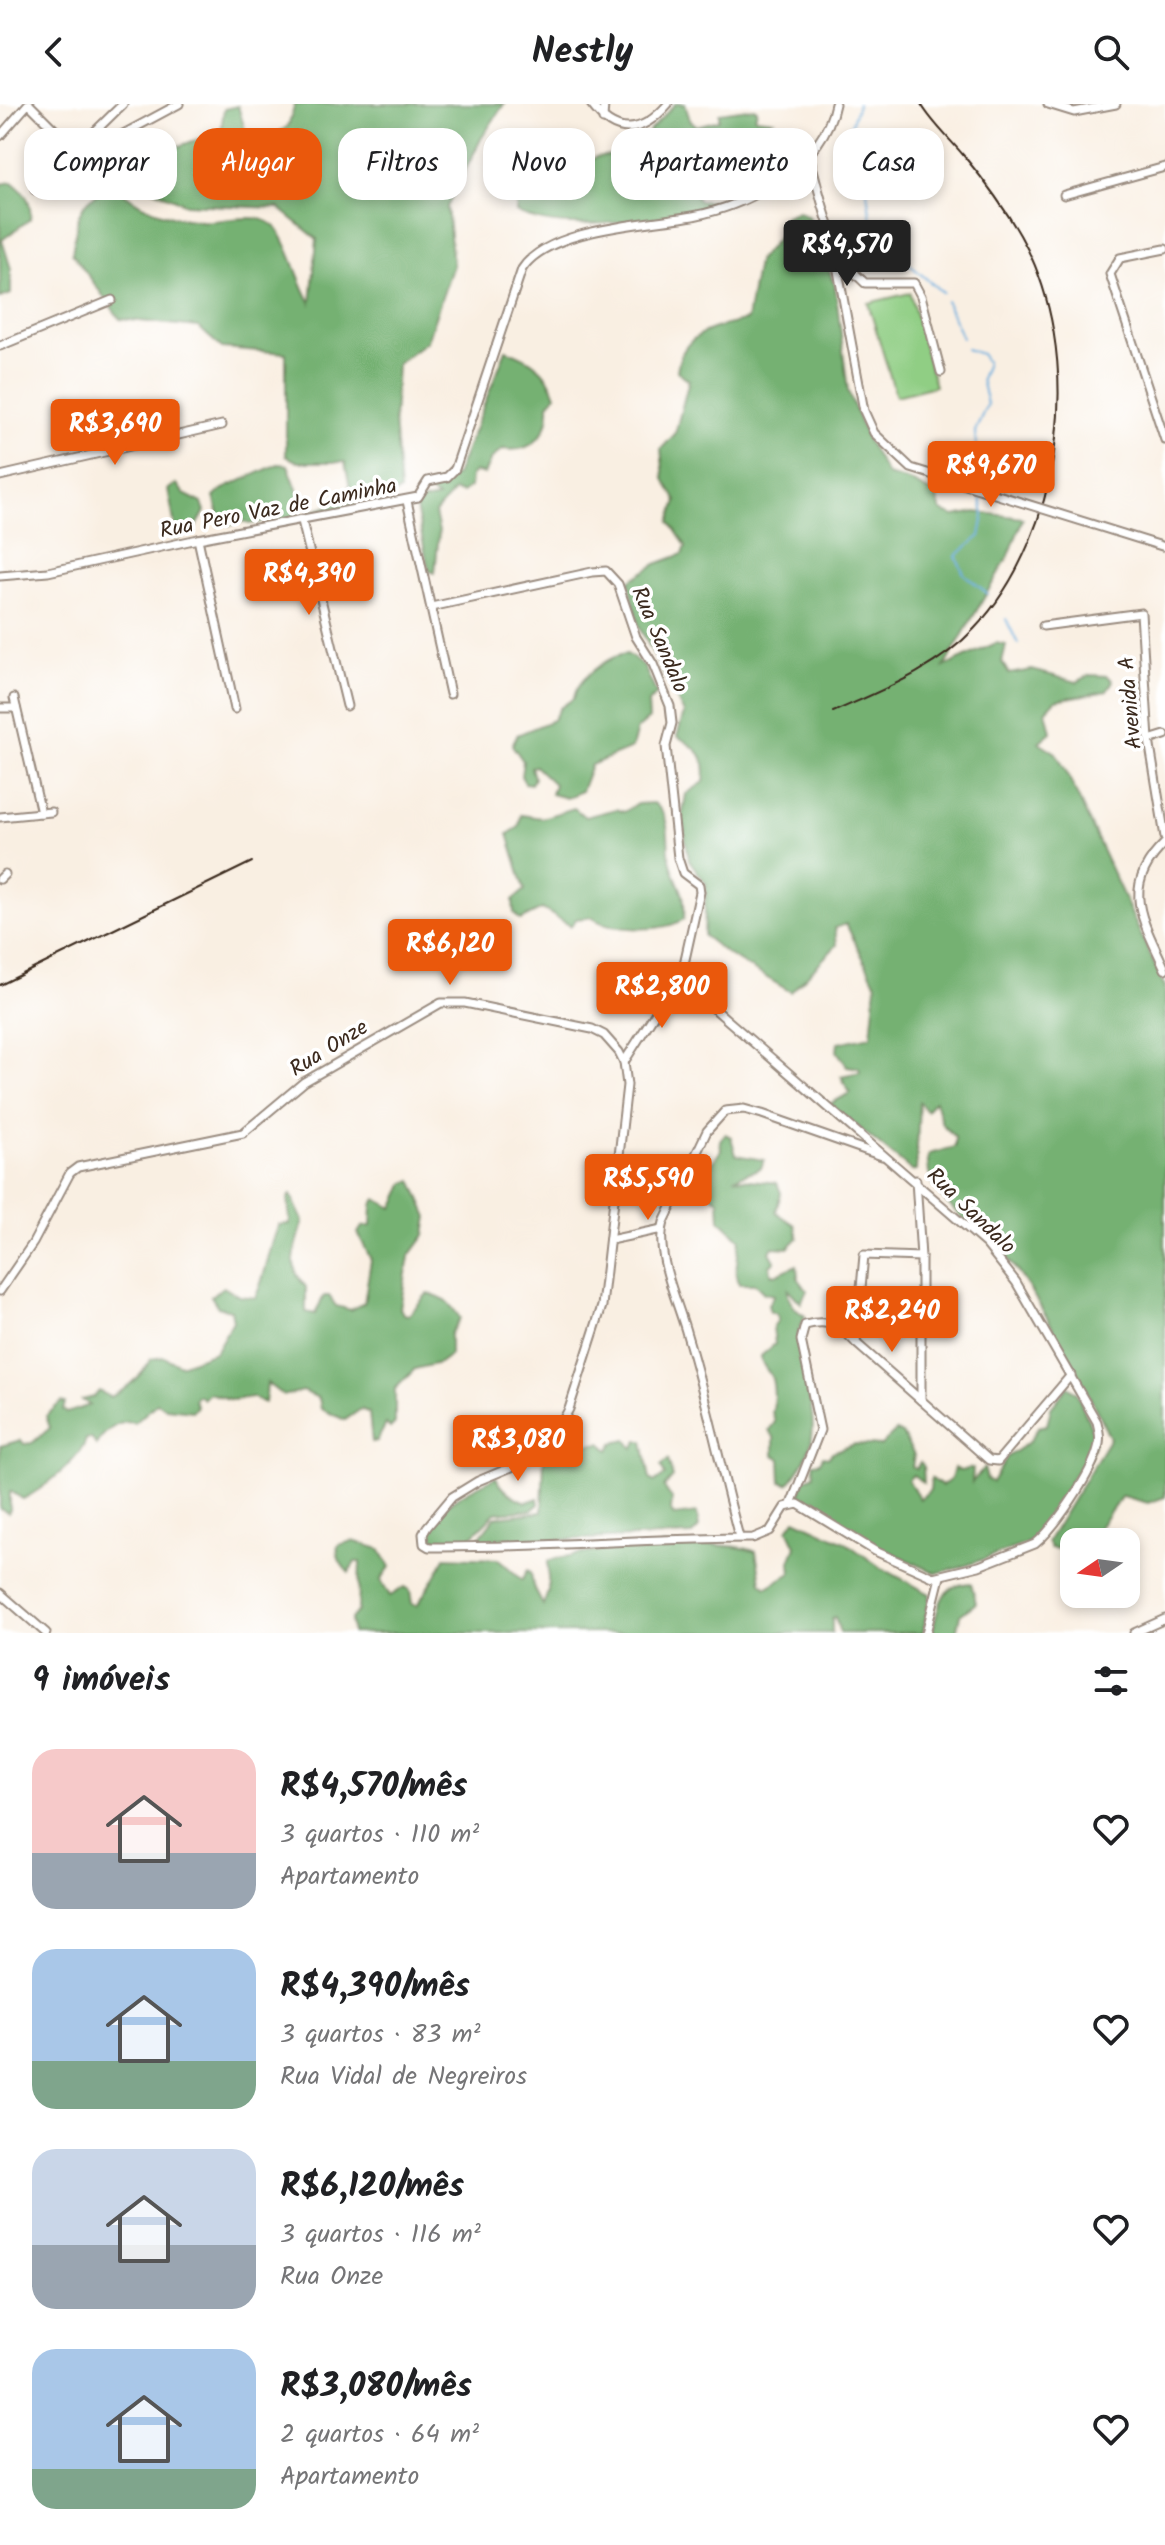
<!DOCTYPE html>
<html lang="pt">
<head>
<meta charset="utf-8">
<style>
	:root { --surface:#fff; --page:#f6f6f6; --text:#202124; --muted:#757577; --accent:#ea580c }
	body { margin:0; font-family:Kalam,sans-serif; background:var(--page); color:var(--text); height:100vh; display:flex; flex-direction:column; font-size:30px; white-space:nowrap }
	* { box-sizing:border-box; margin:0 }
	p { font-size:26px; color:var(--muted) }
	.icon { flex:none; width:44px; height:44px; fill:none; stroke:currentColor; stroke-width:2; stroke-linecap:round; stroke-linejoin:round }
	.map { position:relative; height:1529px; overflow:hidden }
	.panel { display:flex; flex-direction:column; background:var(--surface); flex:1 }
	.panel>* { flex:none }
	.top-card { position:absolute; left:24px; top:24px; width:1118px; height:72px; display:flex; gap:16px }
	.needle { width:52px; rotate:257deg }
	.tools { position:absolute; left:1060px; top:1424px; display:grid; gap:16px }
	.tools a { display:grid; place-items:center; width:80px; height:80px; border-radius:16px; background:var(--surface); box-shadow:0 4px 12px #0003; font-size:40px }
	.price { position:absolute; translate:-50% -68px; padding:0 18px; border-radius:8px; background:var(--accent); color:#fff; font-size:26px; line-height:52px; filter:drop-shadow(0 2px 4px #0008) }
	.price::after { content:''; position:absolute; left:50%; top:48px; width:24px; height:18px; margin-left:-12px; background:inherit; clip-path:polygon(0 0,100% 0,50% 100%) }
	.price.on { background:#222; color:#fff }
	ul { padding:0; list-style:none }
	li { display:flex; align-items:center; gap:24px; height:200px; padding:0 32px }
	li span { display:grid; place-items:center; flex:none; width:224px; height:160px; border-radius:24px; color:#555 }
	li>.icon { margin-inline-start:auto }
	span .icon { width:96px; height:96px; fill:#fffc; stroke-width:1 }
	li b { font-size:34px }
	h2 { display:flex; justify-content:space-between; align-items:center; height:96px; padding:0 32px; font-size:34px }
	.tag { padding:0 28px; border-radius:24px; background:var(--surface); box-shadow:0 4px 12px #0003; font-size:28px; line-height:72px }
	.tag.on { background:var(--accent); color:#fff }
	header { display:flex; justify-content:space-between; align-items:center; height:104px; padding:0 32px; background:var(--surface); font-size:36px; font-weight:700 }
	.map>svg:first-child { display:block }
	.green { fill:#90ce84; stroke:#667c51; stroke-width:2 }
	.forest { fill:#74b172; stroke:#586e48; stroke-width:2 }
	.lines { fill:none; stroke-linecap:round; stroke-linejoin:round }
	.stream { stroke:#69aedf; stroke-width:2 }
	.street-casing { stroke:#9a8c80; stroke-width:11 }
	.street { stroke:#fff; stroke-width:7 }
	.rail { stroke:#3b2a1e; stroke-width:2 }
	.street-bridge-casing { stroke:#9a8c80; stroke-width:11; stroke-linecap:butt }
	.street-bridge { stroke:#fff; stroke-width:7 }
	.labels { text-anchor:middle; stroke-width:7; stroke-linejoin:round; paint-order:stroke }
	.street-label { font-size:22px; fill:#3b2a1e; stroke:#fff }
</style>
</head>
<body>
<header><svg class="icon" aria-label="back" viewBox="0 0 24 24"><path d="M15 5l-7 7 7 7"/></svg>Nestly<svg class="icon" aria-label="search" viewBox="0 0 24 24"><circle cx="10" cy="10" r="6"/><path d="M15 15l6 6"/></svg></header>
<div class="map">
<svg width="1165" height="1529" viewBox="0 0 1165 1529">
	<rect width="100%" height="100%" fill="#fff"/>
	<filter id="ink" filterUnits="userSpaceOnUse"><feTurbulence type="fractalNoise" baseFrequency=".0125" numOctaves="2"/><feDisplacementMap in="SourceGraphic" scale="16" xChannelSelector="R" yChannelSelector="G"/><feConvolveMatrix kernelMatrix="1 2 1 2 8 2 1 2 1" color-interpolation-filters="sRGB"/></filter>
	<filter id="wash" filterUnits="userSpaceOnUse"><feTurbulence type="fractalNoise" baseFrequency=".006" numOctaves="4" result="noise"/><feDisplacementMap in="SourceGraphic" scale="32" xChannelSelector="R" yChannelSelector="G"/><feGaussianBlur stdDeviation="1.8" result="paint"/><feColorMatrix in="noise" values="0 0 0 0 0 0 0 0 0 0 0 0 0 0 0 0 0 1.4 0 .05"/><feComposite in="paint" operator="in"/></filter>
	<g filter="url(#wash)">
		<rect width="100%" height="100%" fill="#f9efe2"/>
		<path class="green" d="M910,189L935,282L896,292L868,199Z"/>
		<g class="forest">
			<path d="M295,0H504L481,35L447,103L453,161L427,237L397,260L394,317L400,387L382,397L312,411L310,408L352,394L345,358H298L286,352V249L222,244L198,223L120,215L72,149C79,110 75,96 116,82C138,104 170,114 201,117C223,119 263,104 278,126C292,147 298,177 311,199L317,135L279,104L186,100L124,72L157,50L221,27L224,5L238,2L247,32L268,35L288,22Z"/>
			<path d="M675,0H685L690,16L697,22L719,16V9L754,4L757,6L755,14L773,16L745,33C745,66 714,63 694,82V90L699,97L718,98L716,102C668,114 560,133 516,108L517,97L538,79H552L596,53L610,51C628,62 636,77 656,58L646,36L650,26Z"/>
			<path d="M12,78C26,89 32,97 30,115L2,136L11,165V190L0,194V80Z"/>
			<path d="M798,107L809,113L835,182L848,287L867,336L887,371L909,377L936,391L941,407L954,412L976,408L1023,414L1010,449L944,563L996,539L1006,541L1002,558L1009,570L1032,566L1077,578L1090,571L1108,572L1113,577L1107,587L1056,596L1046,607L1051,628L1039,638L1056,649L1066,667L1165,883V1393L1148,1399L1122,1392L1088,1438H1074V1446L1050,1444L1047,1438L1110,1334C1083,1279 1041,1193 1002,1148C977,1121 919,1092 929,1050L955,1043V1033L942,1020L935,997L926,1007L919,998L916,1067H912L830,1000L850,989L841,972L860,968L859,964L847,962L837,947L838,939L871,932L876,880L846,820L835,824L837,841L791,888L727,850L704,832L706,779L689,756L682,713L686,690L704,678C708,652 698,645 677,632L684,609L639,523L629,477L656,460L683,450L686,442L670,418L677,397L664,375L661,345L675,330L689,276L677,267C682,228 714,224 747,216L757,158L781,130L784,113Z"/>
			<path d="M506,246C531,255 547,265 556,291L549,300C551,329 532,350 503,345L491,355L484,370L475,368L471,372L470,383L462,389L454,387L435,409L439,428L435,469L429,467L416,404L423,397L438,394L427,386L456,371Z"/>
			<path d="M278,360L288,361L301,396L300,409L292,414L249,420L243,417L230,421L221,417L214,393L223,385Z"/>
			<path d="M177,380L184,390L202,399L205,407C197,424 191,432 172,435L167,429L175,423L168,385Z"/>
			<path d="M627,550L643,561L657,590L648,599L649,615L637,625L632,644L591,661L581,687L566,694L551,690L554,680L535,662L531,663L534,674L531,680L525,679L521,672L523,657L512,641L517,631L553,616L560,604L574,594C577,575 609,551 627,550Z"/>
			<path d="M654,699C674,715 665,738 671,759C678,787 686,782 684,815C663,829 611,827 591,813L576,815L571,822L542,805L520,816L514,809L513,796L525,786L508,730L519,723L521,711L542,714L574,704L585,713L616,705L624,708L637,700Z"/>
			<path d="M725,1030L731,1033L736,1051L764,1056L761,1064L734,1074L777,1079L781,1089L776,1108L795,1121L798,1134L788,1144L773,1143L770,1148L775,1157L770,1161L771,1169L775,1171L797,1161L798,1174L807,1186L801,1199L788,1185C786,1194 796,1208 805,1212L798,1230L799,1240C804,1297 833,1328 788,1380L781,1378L780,1355L774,1351V1333L769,1326L775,1318L772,1308C775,1302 774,1283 772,1275C770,1266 761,1264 761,1252L775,1240L773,1223L778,1216L776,1210L770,1208L768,1201L774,1191L764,1189L755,1180H739L736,1167L740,1135L720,1116L719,1096L704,1087V1072L721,1046L720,1036Z"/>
			<path d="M412,1076L428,1113L425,1131L409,1153L400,1204L403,1210L409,1211L427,1190C444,1191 451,1201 460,1214L450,1230V1251L439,1259L415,1265L395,1285V1319L390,1324L386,1320L377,1337L372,1338L369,1309L361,1305L345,1316L321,1305L319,1294L302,1287L283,1292L267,1279L265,1299L252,1293L232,1296L209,1289L203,1295L199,1291L194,1295L197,1302L193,1307L166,1304L157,1299L135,1319C118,1315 103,1329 96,1341L91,1334L86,1335C81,1355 42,1386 23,1395L10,1387V1406L8,1409L0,1405V1342L21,1336L24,1340L32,1339L50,1324L46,1312L61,1298L65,1299L63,1306L67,1309L90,1301L82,1296L94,1293L99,1287L110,1293C127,1286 142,1270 151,1255L164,1253L180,1261L215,1248L233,1217L231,1206L218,1203L211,1192L223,1183L239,1192L255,1194C267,1170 268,1145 279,1121L290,1120L288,1095L291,1091L303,1117C298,1144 284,1160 306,1183V1208L315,1210L324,1192H329L336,1202L351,1206L364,1199L371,1156L358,1129L362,1123L371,1122L372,1101L376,1095L393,1104L405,1079Z"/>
			<path d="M1068,1282L1077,1289L1093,1327L1094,1340L1090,1353L1071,1374L1064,1394L1031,1438L959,1464L936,1469L879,1443L799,1392L804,1376L814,1371L813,1359L820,1358L823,1352L829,1353L832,1348L855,1340L880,1342L896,1327L902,1330L914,1351L912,1363L916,1365L920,1358L923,1361L924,1379L913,1371L908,1376L920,1395L930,1386L931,1374L942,1382L951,1375L954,1364L960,1367L973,1364L972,1378L984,1364L987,1375L992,1378L1007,1353L1030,1337L1038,1323L1047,1321L1051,1304Z"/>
			<path d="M627,1336L633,1344L638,1337H643L650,1375L655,1378L665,1371L661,1362L668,1356L673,1373L664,1383L672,1395L671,1407L674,1412L697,1409L699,1424L692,1431L475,1439L495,1413L542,1408L544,1355L560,1337L574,1347L579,1342L601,1339L609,1346L613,1339Z"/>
			<path d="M496,1373C501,1384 512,1393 527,1398L538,1394L539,1400L532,1406L495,1409L467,1437L429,1435C428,1403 472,1384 496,1373Z"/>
			<path d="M795,1415L845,1438L880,1463L930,1490L923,1529H840L835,1513L832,1514V1529H352L351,1515L358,1507L360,1458H355L349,1469C341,1461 336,1454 338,1441L353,1437L380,1445L390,1463L381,1476L390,1492L405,1483L410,1486L412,1500L417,1502C425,1488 439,1469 445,1453L499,1455L522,1476L528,1466L531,1468L533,1482L543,1501L548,1488V1457C583,1445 725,1433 756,1448L761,1478L767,1483L791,1469L790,1457L796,1442L788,1425Z"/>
			<path d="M971,1479L976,1499L960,1511L956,1529H932C939,1502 939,1481 971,1479Z"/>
		</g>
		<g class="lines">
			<g class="stream">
				<path d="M858,0L842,48L856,67L860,84L864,83L867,87L872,124L887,145L904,155"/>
				<path d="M909,160L943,189"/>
				<path d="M946,197L962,234"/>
				<path d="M966,245L981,250L987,259L981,275L987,300L975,327L979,383"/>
				<path d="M980,389L984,411L980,432L956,452L964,470L988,490"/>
				<path d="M1006,515L1018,540"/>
			</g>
		</g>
	</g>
	<g filter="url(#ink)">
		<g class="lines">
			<g class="street-casing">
				<g id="street">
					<path d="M29,0L76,47L97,44L179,0"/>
					<path d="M591,0C616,34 642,30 668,0"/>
					<path d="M1048,0L1074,8L1116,0"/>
					<path d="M603,15L604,0"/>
					<path d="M0,32L28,0"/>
					<path d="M809,51C821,92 830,150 865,179H914L921,192L941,268"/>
					<path d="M35,86L123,0"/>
					<path d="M1064,91L1165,63"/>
					<path d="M832,134L864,307"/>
					<path d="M1165,145L1120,154L1110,170L1165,336"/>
					<path d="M0,242L112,196"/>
					<path d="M0,372L222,321"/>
					<path d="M407,397L450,590"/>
					<path d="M302,417L347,602"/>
					<path d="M198,435L235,605"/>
					<path d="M0,472L48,468L198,435L418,393L428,377L447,373L455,365L522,165C548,124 648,120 693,112C751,101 823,61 835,0"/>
					<path d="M1043,522L1141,509L1149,636L1165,733"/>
					<path d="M14,594L41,709"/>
					<path d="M0,604H16"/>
					<path d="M1149,636L1165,631"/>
					<path d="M0,713L51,708"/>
					<path d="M1165,739C1119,783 1143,816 1165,865"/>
					<path d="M0,775L5,770"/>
					<path d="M624,958L663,897L672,892L702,894"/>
					<path d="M916,1076L921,1153L864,1151L856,1239L989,1356L998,1357L1071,1271"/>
					<path d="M610,1136L662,1125"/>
					<path d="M921,1153V1296"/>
					<path d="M0,1187L33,1139L70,1069L78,1063L243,1029L304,978L441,899H465L592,925L604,931L619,948L624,958L627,981L602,1202L569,1305L554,1333L538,1352L478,1377L452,1393L427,1423L423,1430L424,1440L429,1443C537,1444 645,1434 753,1434L770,1427L785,1403L798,1400L875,1447L933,1473L979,1462L1035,1440C1055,1424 1092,1369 1098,1344C1101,1335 1099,1327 1097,1318L1016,1178L986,1140L702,894L682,869L700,788L699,781L683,769L678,754L666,642L672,619L670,602L653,560L636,533L618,480L606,467L592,468L431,503"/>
					<path d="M791,1400L820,1326L801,1236L805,1221C830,1215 839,1221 856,1239"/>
					<path d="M739,1433C721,1366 707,1297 687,1231C679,1200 654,1149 664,1118L707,1027L725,1007L744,1005L762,1010L882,1052"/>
					<path d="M0,1489L46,1529"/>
					<path d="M926,1529L940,1473"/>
					<path d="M1134,1529L1165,1515"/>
				</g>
			</g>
			<use href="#street" class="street"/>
			<g class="rail">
				<path d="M833,608C882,586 937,565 974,525C1065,429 1086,246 1020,131C1004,103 984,76 964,52C950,35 932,19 921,0"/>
				<path d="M0,881L252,758"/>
			</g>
			<g class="street-bridge-casing">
				<path id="street-bridge" d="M864,307L874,329L911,364L1165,443"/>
			</g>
			<use href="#street-bridge" class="street-bridge"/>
		</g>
	</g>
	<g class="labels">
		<g class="street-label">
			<text transform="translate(278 403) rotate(-11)" y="8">Rua Pero Vaz de Caminha</text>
			<text transform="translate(661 535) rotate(67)" y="8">Rua Sandalo</text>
			<text transform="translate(1129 599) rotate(-95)" y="8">Avenida A</text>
			<text transform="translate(328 943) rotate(-32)" y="8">Rua Onze</text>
			<text transform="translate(972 1106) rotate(44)" y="8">Rua Sandalo</text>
		</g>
	</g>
</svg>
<div class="tools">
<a><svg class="needle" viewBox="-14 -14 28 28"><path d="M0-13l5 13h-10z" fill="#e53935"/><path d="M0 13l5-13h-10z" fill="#757577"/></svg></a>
</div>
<b class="price on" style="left:847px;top:184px">R$4,570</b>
<b class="price" style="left:115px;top:363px">R$3,690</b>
<b class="price" style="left:991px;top:405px">R$9,670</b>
<b class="price" style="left:309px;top:513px">R$4,390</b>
<b class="price" style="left:450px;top:883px">R$6,120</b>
<b class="price" style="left:662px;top:926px">R$2,800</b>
<b class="price" style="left:648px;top:1118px">R$5,590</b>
<b class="price" style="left:892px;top:1250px">R$2,240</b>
<b class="price" style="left:518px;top:1379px">R$3,080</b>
<div class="top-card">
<a class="tag">Comprar</a>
<a class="tag on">Alugar</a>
<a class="tag">Filtros</a>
<a class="tag">Novo</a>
<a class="tag">Apartamento</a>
<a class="tag">Casa</a>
</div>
</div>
<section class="panel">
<h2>9 imóveis<svg class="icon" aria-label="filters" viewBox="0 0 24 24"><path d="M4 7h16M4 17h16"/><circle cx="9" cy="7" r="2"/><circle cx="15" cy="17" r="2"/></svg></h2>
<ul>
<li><span style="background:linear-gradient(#f6c9c9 65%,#9aa5b1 0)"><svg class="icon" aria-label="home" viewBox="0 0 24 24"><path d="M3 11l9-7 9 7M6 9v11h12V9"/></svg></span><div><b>R$4,570/mês</b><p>3 quartos · 110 m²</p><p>Apartamento</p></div><svg class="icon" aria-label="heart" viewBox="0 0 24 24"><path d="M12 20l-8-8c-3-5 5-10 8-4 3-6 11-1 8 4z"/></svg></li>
<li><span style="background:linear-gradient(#a9c7e8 70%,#7fa58c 0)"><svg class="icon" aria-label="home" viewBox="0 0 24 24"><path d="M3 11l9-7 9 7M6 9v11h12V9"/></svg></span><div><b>R$4,390/mês</b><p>3 quartos · 83 m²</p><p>Rua Vidal de Negreiros</p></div><svg class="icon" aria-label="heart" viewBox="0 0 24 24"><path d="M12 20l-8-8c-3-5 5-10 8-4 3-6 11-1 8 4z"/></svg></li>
<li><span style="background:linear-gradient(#c9d6e8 60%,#9aa5b1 0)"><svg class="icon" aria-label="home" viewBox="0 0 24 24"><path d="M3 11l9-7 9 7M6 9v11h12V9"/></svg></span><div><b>R$6,120/mês</b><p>3 quartos · 116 m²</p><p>Rua Onze</p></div><svg class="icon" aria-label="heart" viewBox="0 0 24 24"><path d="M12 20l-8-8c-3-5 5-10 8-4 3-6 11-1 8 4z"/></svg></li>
<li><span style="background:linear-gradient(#a9c7e8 75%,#7fa58c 0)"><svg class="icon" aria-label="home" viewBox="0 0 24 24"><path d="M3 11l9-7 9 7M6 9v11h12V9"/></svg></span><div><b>R$3,080/mês</b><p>2 quartos · 64 m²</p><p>Apartamento</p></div><svg class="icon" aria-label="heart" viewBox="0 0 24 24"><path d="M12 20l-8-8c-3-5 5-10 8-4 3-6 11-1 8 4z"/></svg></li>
</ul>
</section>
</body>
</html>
